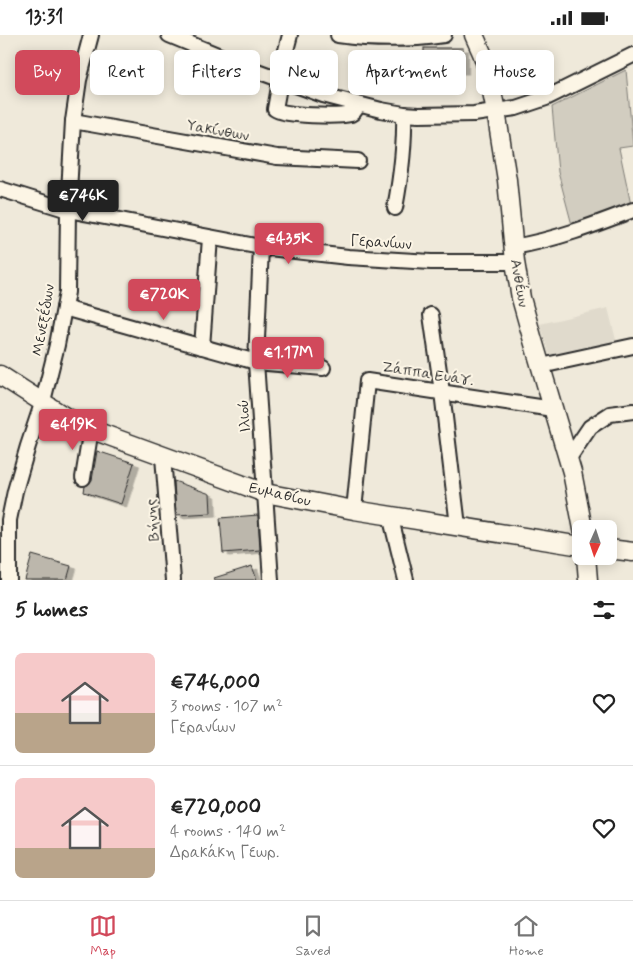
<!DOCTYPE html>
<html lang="en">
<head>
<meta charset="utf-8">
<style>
	:root { --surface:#fff; --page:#f6f6f6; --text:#222; --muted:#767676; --line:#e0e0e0; --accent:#d1495b }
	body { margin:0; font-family:Mynerve,sans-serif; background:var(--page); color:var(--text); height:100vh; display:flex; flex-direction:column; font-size:19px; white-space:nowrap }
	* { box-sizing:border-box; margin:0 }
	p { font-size:16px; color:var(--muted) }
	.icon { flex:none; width:28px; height:28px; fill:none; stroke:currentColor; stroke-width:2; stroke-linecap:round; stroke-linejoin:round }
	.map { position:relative; height:545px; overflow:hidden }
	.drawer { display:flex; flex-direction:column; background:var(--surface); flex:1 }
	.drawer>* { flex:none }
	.banner { position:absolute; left:15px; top:15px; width:604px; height:45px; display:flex; gap:10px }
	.needle { width:32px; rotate:183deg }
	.tools { position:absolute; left:572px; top:485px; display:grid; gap:10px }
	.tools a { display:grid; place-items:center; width:45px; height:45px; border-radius:8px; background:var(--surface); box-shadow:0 2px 12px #0003; font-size:25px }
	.price { position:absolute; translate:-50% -42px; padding:0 11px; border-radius:5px; background:var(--accent); color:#fff; font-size:16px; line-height:32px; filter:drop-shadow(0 1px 2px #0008) }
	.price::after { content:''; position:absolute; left:50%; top:30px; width:15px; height:11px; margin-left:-8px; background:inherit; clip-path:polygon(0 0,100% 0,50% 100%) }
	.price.on { background:#222; color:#fff }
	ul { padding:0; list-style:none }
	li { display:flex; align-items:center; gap:15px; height:125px; padding:0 15px }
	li+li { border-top:1px solid var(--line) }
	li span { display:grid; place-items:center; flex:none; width:140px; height:100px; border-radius:8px; color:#555 }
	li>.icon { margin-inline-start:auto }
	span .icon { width:60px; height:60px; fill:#fffc; stroke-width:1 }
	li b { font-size:21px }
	h2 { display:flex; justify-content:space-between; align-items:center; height:60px; padding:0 15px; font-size:21px }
	.pill { padding:0 18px; border-radius:8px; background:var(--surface); box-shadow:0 2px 12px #0003; font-size:18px; line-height:45px }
	.pill.on { background:var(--accent); color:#fff }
	.status { display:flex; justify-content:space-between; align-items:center; height:35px; padding:0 25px; background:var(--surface); direction:ltr }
	.status svg { height:14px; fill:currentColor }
	.dock { display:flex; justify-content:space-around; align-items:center; height:70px; border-top:1px solid var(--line); background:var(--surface); font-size:14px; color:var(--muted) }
	.dock a { display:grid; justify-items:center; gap:2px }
	.dock .on { color:var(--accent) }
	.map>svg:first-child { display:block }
	.built { fill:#e0dacc }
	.green { fill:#d2cdc0; stroke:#7e7c76 }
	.building { fill:#bcb7ac; stroke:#2b2b2b; filter:url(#shadow) }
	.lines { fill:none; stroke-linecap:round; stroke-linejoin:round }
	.minor-casing { stroke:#2b2b2b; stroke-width:18 }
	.tertiary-casing { stroke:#2b2b2b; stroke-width:21 }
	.minor { stroke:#fcf5e5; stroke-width:14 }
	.tertiary { stroke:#fcf5e5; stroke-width:18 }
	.labels { text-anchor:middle; stroke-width:4; stroke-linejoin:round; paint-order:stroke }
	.street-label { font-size:15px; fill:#2b2b2b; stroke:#fcf5e5 }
</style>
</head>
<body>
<div class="status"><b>13:31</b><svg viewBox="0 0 49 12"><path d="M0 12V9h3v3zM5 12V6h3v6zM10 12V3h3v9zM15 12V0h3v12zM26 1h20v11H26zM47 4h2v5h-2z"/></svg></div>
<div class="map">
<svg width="633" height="545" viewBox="0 0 633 545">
	<defs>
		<filter id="shadow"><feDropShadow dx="5.5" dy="3" stdDeviation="0" flood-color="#0004"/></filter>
	</defs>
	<rect width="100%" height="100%" fill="#efe9da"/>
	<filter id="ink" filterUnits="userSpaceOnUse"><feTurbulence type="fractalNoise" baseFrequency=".02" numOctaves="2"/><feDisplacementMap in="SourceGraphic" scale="10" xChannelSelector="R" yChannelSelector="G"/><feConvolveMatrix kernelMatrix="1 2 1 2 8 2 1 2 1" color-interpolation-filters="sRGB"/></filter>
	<g filter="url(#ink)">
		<path class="built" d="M608,273L616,305L549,320L540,289Z"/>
		<path class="green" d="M626,35L633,111L619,113L631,170L572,190L558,137L552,72Z"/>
		<g class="building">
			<rect x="424" y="13" width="39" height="23"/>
			<path d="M97,416L134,428L121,469L84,457L85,451L89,449L92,445Z"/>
			<path d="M174,446L210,459L211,478L176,480Z"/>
			<path d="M258,480L260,515L223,518L220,483Z"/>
			<path d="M32,520L71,531L67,545H25Z"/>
			<path d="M252,531L257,545H215L214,543Z"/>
		</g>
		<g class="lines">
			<g class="minor-casing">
				<g id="minor">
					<path d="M169,0L249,33L323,60L381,75L404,79L419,80L474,79L516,73L546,63L633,20"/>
					<path d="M290,0L285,19L275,74C285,81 338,82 351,79C355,77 356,74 358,70"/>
					<path d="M338,0C373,5 409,5 444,0"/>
					<path d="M73,86L277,122L358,126"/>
					<path d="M0,154L68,175L261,212L295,216L348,222L431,227H515"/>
					<path d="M395,173C401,141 405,112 404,79"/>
					<path d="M261,212L256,327L271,545"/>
					<path d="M513,212C555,205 594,190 633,175"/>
					<path d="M64,273L256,327L323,333"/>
					<path d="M431,280L442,357L458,491"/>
					<path d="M202,312L210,203"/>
					<path d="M541,331L633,311"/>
					<path d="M163,422L173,545"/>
					<path d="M569,423L590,392L610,379L633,376"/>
					<path d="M83,443L91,394"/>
					<path d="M354,475L367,346L553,374"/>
					<path d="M390,480L406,545"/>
					<path d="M9,545V485L15,456L28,411L43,366L57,310L67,257L68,175L73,86L79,45L91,0"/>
				</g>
			</g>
			<g class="tertiary-casing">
				<g id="tertiary">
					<path d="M474,0L482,18L487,33L496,76L507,145L515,227L521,263L532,302L572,437L583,494"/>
					<path d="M0,340L64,381L87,393L265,458L354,475L581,511"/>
					<path d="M609,514L633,517"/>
					<path d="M586,521L588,545"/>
				</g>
			</g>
			<use href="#minor" class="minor"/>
			<use href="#tertiary" class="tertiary"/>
		</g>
	</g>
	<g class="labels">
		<g class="street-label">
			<text transform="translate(218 95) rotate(10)" y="5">Υακίνθων</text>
			<text transform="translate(381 207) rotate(4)" y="5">Γερανίων</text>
			<text transform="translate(520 248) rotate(80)" y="5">Ανθέων</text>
			<text transform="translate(43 285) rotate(-80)" y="5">Μενεξέδων</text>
			<text transform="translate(428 338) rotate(9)" y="5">Ζάππα Ευάγ.</text>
			<text transform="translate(244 381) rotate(-94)" y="5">Ιλιού</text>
			<text transform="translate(280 459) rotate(13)" y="5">Ευμαθίου</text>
			<text transform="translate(152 485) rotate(-95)" y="5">Βήνης</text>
		</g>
	</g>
</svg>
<div class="tools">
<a><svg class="needle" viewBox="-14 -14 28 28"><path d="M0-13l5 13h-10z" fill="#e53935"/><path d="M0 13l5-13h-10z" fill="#767676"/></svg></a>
</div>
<b class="price on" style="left:83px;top:187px">€746K</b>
<b class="price" style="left:289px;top:230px">€435K</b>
<b class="price" style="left:164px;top:286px">€720K</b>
<b class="price" style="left:288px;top:344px">€1.17M</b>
<b class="price" style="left:73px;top:416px">€419K</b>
<div class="banner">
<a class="pill on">Buy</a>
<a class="pill">Rent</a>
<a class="pill">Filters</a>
<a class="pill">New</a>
<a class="pill">Apartment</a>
<a class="pill">House</a>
</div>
</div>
<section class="drawer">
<h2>5 homes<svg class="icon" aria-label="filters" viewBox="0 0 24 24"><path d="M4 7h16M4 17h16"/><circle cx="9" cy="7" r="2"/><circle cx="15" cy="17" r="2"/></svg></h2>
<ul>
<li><span style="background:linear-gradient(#f6c9c9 60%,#b9a48a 0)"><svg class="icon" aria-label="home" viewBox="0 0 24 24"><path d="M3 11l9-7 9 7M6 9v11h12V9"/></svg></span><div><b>€746,000</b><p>3 rooms · 107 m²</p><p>Γερανίων</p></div><svg class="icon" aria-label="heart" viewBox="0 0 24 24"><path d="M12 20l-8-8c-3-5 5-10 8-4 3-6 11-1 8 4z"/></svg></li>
<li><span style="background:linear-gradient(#f6c9c9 70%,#b9a48a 0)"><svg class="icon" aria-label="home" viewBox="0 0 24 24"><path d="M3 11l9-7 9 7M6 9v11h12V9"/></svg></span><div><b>€720,000</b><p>4 rooms · 140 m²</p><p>Δρακάκη Γεωρ.</p></div><svg class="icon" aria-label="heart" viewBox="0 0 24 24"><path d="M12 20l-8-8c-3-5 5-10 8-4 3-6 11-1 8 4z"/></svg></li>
</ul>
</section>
<nav class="dock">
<a class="on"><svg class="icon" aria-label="map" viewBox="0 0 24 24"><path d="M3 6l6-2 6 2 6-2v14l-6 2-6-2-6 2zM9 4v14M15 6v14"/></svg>Map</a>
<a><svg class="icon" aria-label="saved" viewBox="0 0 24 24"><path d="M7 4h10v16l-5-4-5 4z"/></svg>Saved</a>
<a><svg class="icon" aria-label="home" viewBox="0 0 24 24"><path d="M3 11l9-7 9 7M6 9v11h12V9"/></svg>Home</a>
</nav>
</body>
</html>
